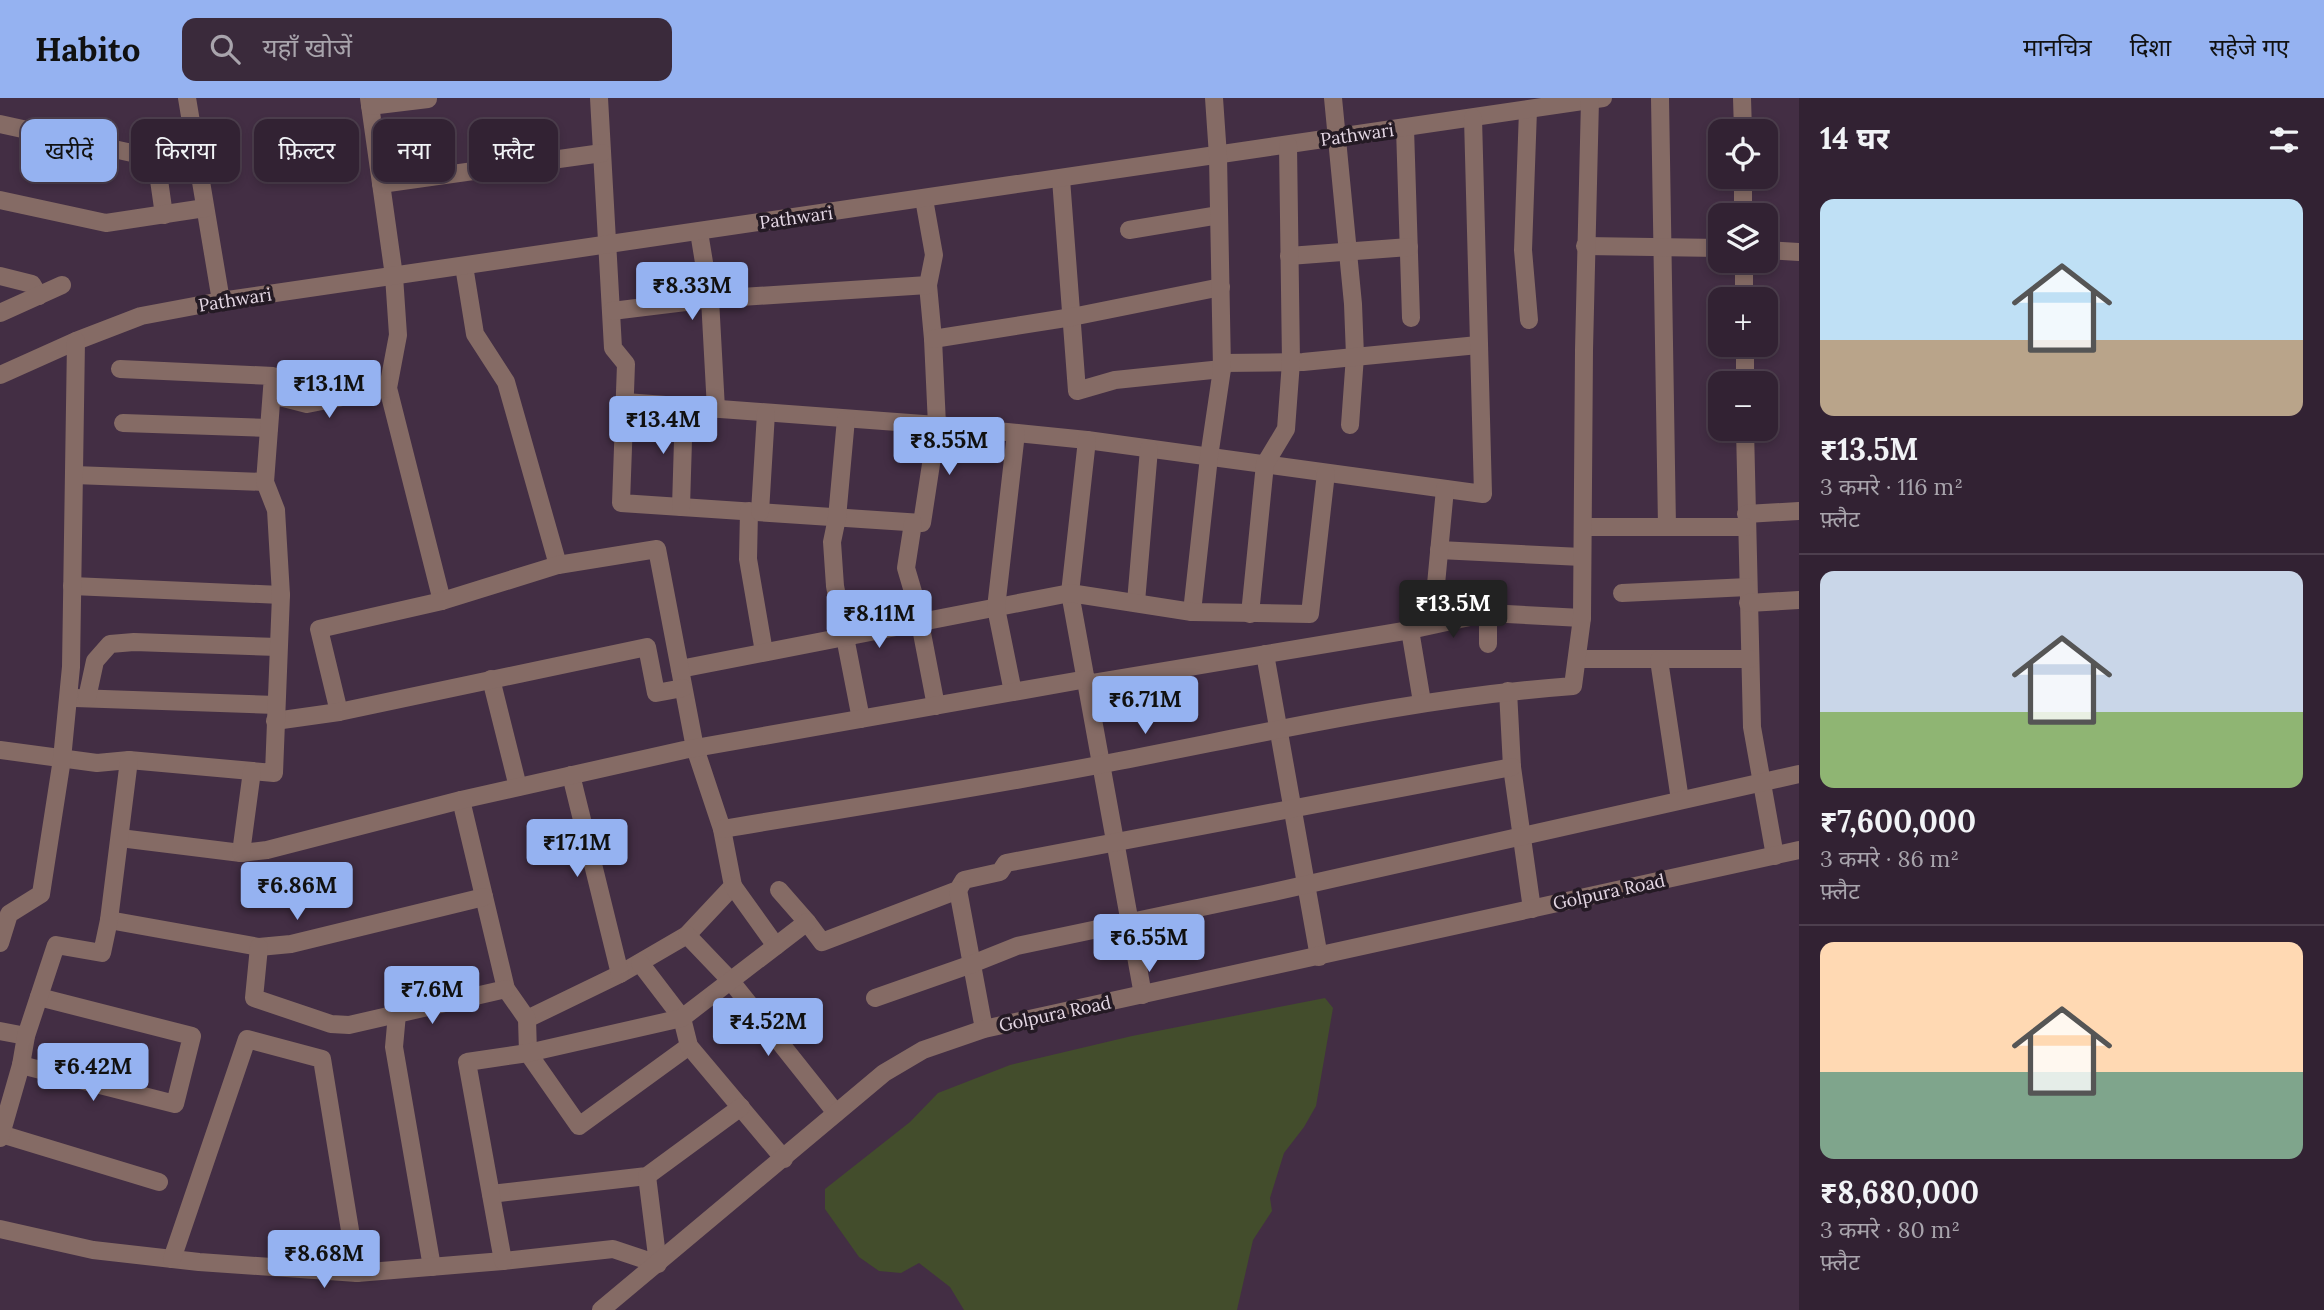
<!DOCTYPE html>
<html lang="hi">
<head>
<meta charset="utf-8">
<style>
	:root { --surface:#322233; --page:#3a2a3b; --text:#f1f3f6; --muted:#a8a4ac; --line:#4d3f4e; --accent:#95b2f1 }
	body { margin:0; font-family:Lora,"Noto Sans Devanagari",serif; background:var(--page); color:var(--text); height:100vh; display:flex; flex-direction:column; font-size:26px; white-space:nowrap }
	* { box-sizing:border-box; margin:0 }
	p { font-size:23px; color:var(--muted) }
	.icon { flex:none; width:38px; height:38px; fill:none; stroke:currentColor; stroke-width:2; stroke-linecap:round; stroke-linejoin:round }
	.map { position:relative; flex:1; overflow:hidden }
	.side { display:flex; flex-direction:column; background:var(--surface); width:525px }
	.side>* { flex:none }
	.banner { position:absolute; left:21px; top:21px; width:665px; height:63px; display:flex; gap:14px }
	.tools { position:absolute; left:1708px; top:21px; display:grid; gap:14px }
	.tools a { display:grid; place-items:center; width:70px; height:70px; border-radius:14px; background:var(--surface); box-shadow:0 4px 10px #0003,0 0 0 2px var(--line); font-size:35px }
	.price { position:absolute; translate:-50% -60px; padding:0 16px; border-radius:7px; background:var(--accent); color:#111; font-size:23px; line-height:46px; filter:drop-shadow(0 2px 4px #0008) }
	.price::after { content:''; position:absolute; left:50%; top:42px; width:21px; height:16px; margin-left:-10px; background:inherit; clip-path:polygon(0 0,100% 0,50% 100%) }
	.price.on { background:#222; color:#fff }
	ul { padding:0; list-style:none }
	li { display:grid; align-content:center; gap:14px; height:371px; padding:0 21px }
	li+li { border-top:2px solid var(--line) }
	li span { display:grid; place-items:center; height:217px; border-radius:14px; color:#555 }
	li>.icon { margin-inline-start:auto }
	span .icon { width:126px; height:126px; fill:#fffc; stroke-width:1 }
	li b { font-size:30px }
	h2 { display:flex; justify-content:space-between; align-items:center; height:84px; padding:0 21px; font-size:30px }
	.tag { padding:0 24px; border-radius:14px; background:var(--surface); box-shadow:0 4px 10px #0003,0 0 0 2px var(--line); font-size:24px; line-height:63px }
	.tag.on { background:var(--accent); color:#111 }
	header { display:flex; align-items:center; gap:42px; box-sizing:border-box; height:98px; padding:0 35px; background:var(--accent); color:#111 }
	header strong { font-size:33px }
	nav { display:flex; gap:38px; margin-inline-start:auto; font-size:24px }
	.search { width:490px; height:63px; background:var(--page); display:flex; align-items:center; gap:18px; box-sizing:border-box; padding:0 24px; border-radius:14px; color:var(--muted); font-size:26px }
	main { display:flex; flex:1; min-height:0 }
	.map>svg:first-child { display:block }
	.green { fill:#434d2c }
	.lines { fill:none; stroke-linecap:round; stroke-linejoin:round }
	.minor { stroke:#856b65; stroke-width:18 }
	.labels { text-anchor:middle; stroke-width:7; stroke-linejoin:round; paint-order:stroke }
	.street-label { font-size:18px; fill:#e5d8e5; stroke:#241a24 }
</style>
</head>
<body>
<header>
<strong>Habito</strong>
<div class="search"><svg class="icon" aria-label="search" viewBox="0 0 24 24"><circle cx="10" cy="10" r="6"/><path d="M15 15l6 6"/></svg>यहाँ खोजें</div>
<nav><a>मानचित्र</a><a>दिशा</a><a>सहेजे गए</a></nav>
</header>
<main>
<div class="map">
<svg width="1799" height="1212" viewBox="0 0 1799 1212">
	<rect width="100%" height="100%" fill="#432e44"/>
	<path class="green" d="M1325,900L1333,910L1316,1008L1304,1029L1284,1055L1270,1100L1272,1113L1253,1142L1237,1212H964L950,1189L919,1165L901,1175L879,1173L859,1159L825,1111V1091L910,1024L938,995L1010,967L1132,938Z"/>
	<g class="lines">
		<g class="minor">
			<path d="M187,0L221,203"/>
			<path d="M369,0L394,178L398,237L388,290L442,503"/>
			<path d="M599,0L613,250L626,266L621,405L922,425L937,327L933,241L928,187"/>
			<path d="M1333,0L1353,206L1355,258L1350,327"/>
			<path d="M1660,0L1667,429"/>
			<path d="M1742,0L1743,33"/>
			<path d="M370,8L428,1"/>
			<path d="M1528,12L1523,152L1529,222"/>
			<path d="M0,26L132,55L152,33L192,27"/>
			<path d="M1405,30L1411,220"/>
			<path d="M152,33L164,117"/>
			<path d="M1743,79V117"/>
			<path d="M1061,81L1077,293L1115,282L1222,271"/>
			<path d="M381,86L602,55"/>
			<path d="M0,102L106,125L205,110"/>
			<path d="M1129,132L1219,117"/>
			<path d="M699,134L710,201L716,311"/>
			<path d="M1585,148L1720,150"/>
			<path d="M1766,152L1799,154"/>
			<path d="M1289,158L1409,149"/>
			<path d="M1744,163V201"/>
			<path d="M464,168L475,236L506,284L558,467"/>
			<path d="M0,178L32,186L39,198"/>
			<path d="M612,213L710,201L928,187L934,157L924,101"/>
			<path d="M0,215L62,187"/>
			<path d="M933,241L1072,219L1221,189"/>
			<path d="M1745,247V285"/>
			<path d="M1222,265L1303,264L1478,247"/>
			<path d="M0,277L76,243L141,218L221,203L1603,0"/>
			<path d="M272,297L307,306L388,290"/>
			<path d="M625,304L937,327L1087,342L1483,396L1473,20"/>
			<path d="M846,321L837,420L832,444L835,488L861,621"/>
			<path d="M123,325L269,330"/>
			<path d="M1745,331L1752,629L1775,758"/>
			<path d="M1087,342L1070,495L1143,897"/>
			<path d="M74,377L265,384"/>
			<path d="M681,409L684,309"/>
			<path d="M749,413L748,461L764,554"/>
			<path d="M760,414L766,315"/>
			<path d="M1746,416L1799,413"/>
			<path d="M913,425L906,470L916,504L936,608"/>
			<path d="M1583,429H1746"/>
			<path d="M1439,452L1582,459"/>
			<path d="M72,488L281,497"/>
			<path d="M1622,495L1748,489"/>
			<path d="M1136,504L1149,351"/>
			<path d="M1748,505L1799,502"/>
			<path d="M1192,514L1209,359L1222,271L1218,58L1214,0"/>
			<path d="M1250,516L1265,366L1286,331L1291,264L1288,47"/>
			<path d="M1410,532L1435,497L1445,391"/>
			<path d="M1410,532L1488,515"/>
			<path d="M1488,546V515L1582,520"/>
			<path d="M1265,556L1319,859"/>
			<path d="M1577,561H1750"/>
			<path d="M1659,562L1680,702"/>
			<path d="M680,571L1070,495L1192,514L1310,516L1326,375"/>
			<path d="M491,581L518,689"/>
			<path d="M1087,586L1410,532L1422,604"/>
			<path d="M1508,593L1512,669L1532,811"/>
			<path d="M1013,594L996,510L1016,335"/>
			<path d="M75,600L276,607"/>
			<path d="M87,600L95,563L110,546L134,544L278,549"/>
			<path d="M339,614L319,531L442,503L558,467L657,451L695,650L722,731L733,788L687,837L620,876L527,921"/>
			<path d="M275,623L339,614L647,549L656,595L683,590"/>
			<path d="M0,652L97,665L129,662L274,675L281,497L276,412L265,384L273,278L120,271"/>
			<path d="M571,677L620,876"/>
			<path d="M461,702L506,891L527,921L528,955L579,1028L689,948"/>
			<path d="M722,731C854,709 987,689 1119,663C1270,634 1420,599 1573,588L1582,520L1584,252L1590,2"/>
			<path d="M120,740L241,755L267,752L461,702L684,652L1087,581"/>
			<path d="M241,755L252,673"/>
			<path d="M733,788L776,848"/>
			<path d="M779,792L807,824L822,844L958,792L964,782L1000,774L1006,765L1512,669"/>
			<path d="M958,792L984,931"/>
			<path d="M109,822L259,849L291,846L484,799"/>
			<path d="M687,837L730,882L836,1015"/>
			<path d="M0,845L9,816L41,796L62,661L71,569L76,243"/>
			<path d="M259,849L254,900L331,926L349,927L506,891"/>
			<path d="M640,865L682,920L689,948L784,1061"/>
			<path d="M875,900L972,866L1017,848L1264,796L1799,676"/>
			<path d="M397,916L394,949L432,1169"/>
			<path d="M0,933L26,938"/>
			<path d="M21,967L175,1006L192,938L39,899"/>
			<path d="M1,1036L159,1084"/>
			<path d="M0,1040L21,967L26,938L56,847L102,855L109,822L129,662"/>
			<path d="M491,1096L647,1078L741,1009"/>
			<path d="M0,1131L93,1152L199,1164L357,1175L503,1163L613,1151L658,1166L647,1078"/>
			<path d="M172,1161L247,941L322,961L357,1175"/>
			<path d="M503,1163L467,964L528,955L682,920L807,824"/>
			<path d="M601,1212L884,975L923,952L984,931L1799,752"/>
		</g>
	</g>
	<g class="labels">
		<g class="street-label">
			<text transform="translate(1357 37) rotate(-8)" y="6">Pathwari</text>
			<text transform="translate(796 120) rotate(-8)" y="6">Pathwari</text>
			<text transform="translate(235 202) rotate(-9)" y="6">Pathwari</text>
			<text transform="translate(1609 794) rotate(-12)" y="6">Golpura Road</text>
			<text transform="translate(1055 916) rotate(-12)" y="6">Golpura Road</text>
		</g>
	</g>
</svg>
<div class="tools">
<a><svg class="icon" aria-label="locate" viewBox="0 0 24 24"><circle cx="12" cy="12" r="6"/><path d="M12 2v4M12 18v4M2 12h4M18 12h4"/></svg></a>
<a><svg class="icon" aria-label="layers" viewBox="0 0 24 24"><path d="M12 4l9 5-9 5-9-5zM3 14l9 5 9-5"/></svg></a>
<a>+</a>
<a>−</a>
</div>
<b class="price" style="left:692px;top:224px">₹8.33M</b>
<b class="price" style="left:329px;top:322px">₹13.1M</b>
<b class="price" style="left:663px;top:358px">₹13.4M</b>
<b class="price" style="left:949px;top:379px">₹8.55M</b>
<b class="price on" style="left:1453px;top:542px">₹13.5M</b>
<b class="price" style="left:879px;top:552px">₹8.11M</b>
<b class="price" style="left:1145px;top:638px">₹6.71M</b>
<b class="price" style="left:577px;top:781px">₹17.1M</b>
<b class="price" style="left:297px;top:824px">₹6.86M</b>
<b class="price" style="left:1149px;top:876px">₹6.55M</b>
<b class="price" style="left:432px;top:928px">₹7.6M</b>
<b class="price" style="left:768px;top:960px">₹4.52M</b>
<b class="price" style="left:93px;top:1005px">₹6.42M</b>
<b class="price" style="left:324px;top:1192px">₹8.68M</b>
<div class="banner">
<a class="tag on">खरीदें</a>
<a class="tag">किराया</a>
<a class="tag">फ़िल्टर</a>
<a class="tag">नया</a>
<a class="tag">फ़्लैट</a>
</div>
</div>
<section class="side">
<h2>14 घर<svg class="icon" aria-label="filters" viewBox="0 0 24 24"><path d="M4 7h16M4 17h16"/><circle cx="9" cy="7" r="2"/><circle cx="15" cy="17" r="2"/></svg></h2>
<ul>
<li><span style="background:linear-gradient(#bfe0f5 65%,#b9a48a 0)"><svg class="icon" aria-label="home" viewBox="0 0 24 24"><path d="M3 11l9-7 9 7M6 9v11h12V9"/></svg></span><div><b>₹13.5M</b><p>3 कमरे · 116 m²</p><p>फ़्लैट</p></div></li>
<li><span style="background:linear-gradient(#c9d6e8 65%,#8fb573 0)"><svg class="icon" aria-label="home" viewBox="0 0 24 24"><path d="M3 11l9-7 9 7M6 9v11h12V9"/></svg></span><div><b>₹7,600,000</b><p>3 कमरे · 86 m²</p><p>फ़्लैट</p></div></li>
<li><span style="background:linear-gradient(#ffd9b3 60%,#7fa58c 0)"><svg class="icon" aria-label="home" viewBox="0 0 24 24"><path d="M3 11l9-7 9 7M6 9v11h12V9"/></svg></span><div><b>₹8,680,000</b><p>3 कमरे · 80 m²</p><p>फ़्लैट</p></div></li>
</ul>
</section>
</main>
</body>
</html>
